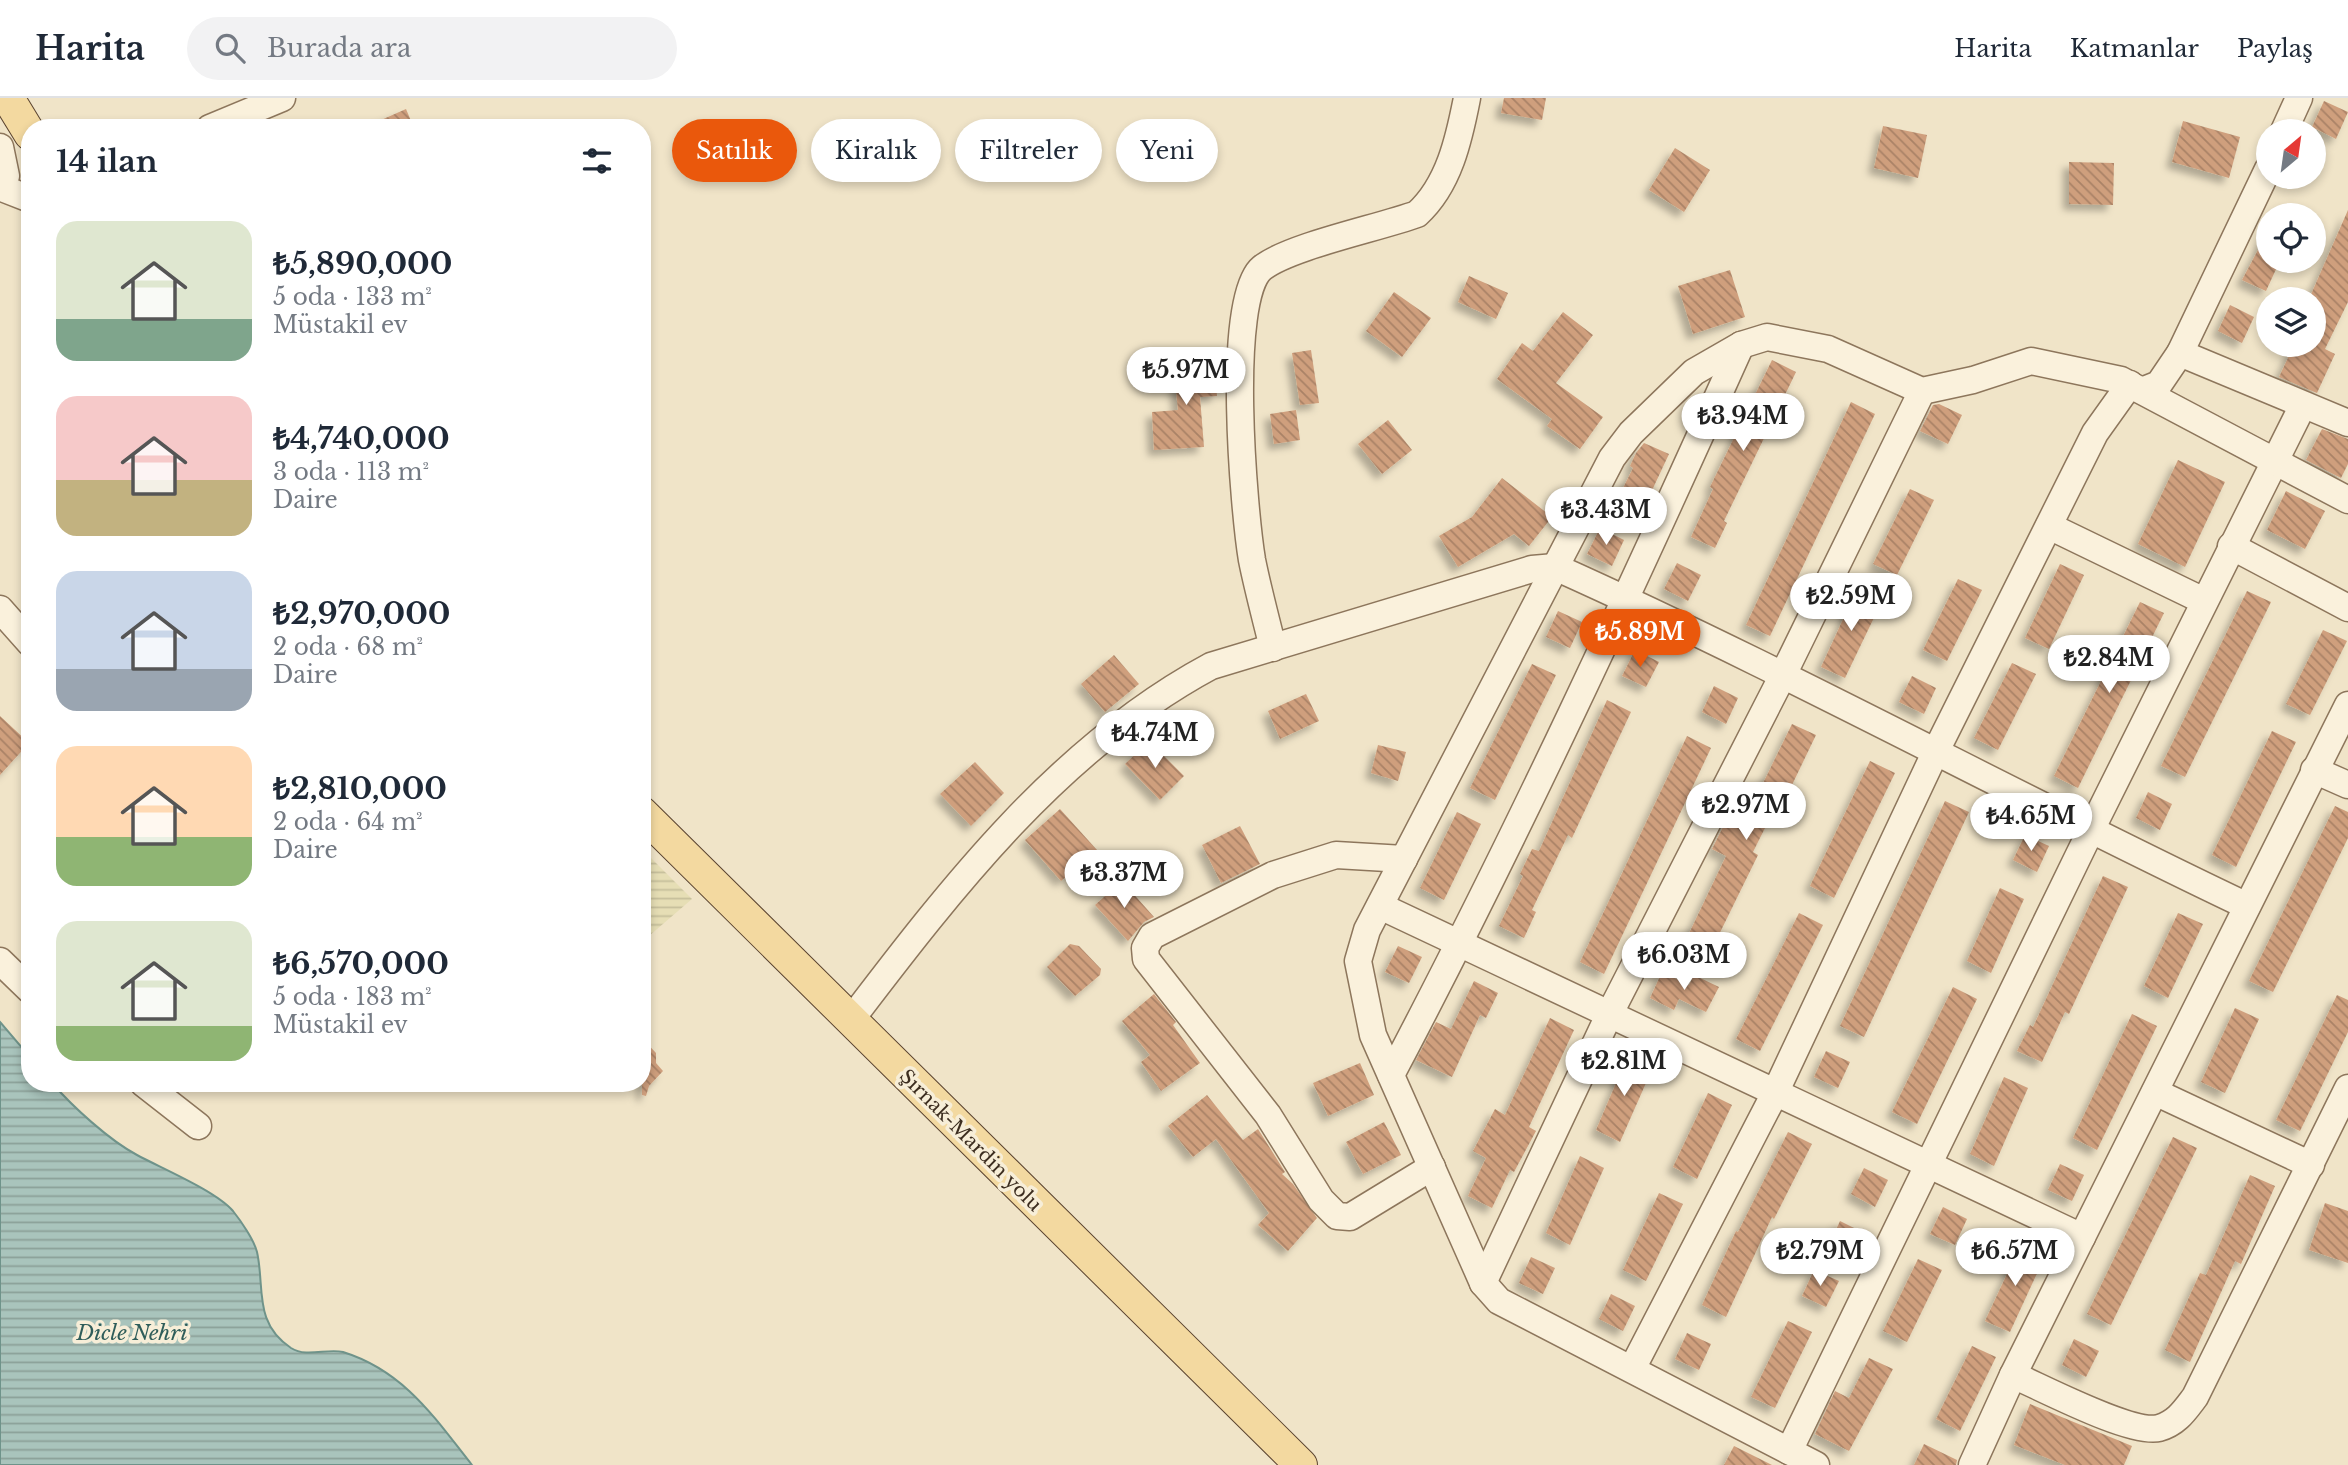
<!DOCTYPE html>
<html lang="tr">
<head>
<meta charset="utf-8">
<style>
	:root { --surface:#fff; --page:#f2f2f3; --text:#1f2937; --muted:#747a83; --line:#e0e1e3; --accent:#ea580c }
	body { margin:0; font-family:"Libre Baskerville",serif; background:var(--page); color:var(--text); height:100vh; display:flex; flex-direction:column; font-size:26px; white-space:nowrap }
	* { box-sizing:border-box; margin:0 }
	p { font-size:23px; color:var(--muted) }
	.icon { flex:none; width:38px; height:38px; fill:none; stroke:currentColor; stroke-width:2; stroke-linecap:round; stroke-linejoin:round }
	.map { position:relative; flex:1; overflow:hidden }
	.details { position:absolute; left:21px; top:21px; width:630px; height:973px; display:flex; flex-direction:column; background:var(--surface); border-radius:28px; box-shadow:0 4px 10px #0003 }
	.details>* { flex:none }
	.banner { position:absolute; left:672px; top:21px; width:665px; height:63px; display:flex; gap:14px }
	.needle { width:46px; rotate:29deg }
	.controls { position:absolute; left:2256px; top:21px; display:grid; gap:14px }
	.controls a { display:grid; place-items:center; width:70px; height:70px; border-radius:50%; background:var(--surface); box-shadow:0 4px 10px #0003; font-size:35px }
	.price { position:absolute; translate:-50% -60px; padding:0 16px; border-radius:24px; background:#fff; color:#222; font-size:23px; line-height:46px; filter:drop-shadow(0 2px 4px #0008) }
	.price::after { content:''; position:absolute; left:50%; top:42px; width:21px; height:16px; margin-left:-10px; background:inherit; clip-path:polygon(0 0,100% 0,50% 100%) }
	.price.current { background:var(--accent); color:#fff }
	ul { padding:0; list-style:none }
	li { display:flex; align-items:center; gap:21px; height:175px; padding:0 35px }
	li span { display:grid; place-items:center; flex:none; width:196px; height:140px; border-radius:21px; color:#555 }
	li>.icon { margin-inline-start:auto }
	span .icon { width:84px; height:84px; fill:#fffc; stroke-width:1 }
	li b { font-size:30px }
	h2 { display:flex; justify-content:space-between; align-items:center; height:84px; padding:0 35px; font-size:30px }
	.tag { padding:0 24px; border-radius:32px; background:var(--surface); box-shadow:0 4px 10px #0003; font-size:24px; line-height:63px }
	.tag.current { background:var(--accent); color:#fff }
	header { display:flex; align-items:center; gap:42px; box-sizing:border-box; height:98px; padding:0 35px; background:var(--surface); border-bottom:2px solid var(--line) }
	header strong { font-size:33px }
	nav { display:flex; gap:38px; margin-inline-start:auto; font-size:24px }
	.search { width:490px; height:63px; background:var(--page); display:flex; align-items:center; gap:18px; box-sizing:border-box; padding:0 24px; border-radius:38px; color:var(--muted); font-size:26px }
	.map>svg:first-child { display:block }
	.farmland { fill:url(#farmland-rules) }
	.water { fill:url(#water-rules); stroke:#6f938a; stroke-width:2 }
	.building { fill:url(#building-back-hatch); filter:url(#shadow) }
	.lines { fill:none; stroke-linecap:round; stroke-linejoin:round }
	.minor-casing { stroke:#8d765c; stroke-width:29 }
	.major-casing { stroke:#5b4430; stroke-width:34 }
	.minor { stroke:#faf1dc; stroke-width:26 }
	.major { stroke:#f3d9a0; stroke-width:32 }
	.labels { text-anchor:middle; stroke-width:7; stroke-linejoin:round; paint-order:stroke }
	.street-label { font-size:19px; fill:#3d2e20; stroke:#f7eed8 }
	.water-label { font-size:21px; font-style:italic; fill:#2f5d5a; stroke:#f7eed8 }
</style>
</head>
<body>
<header>
<strong>Harita</strong>
<div class="search"><svg class="icon" aria-label="search" viewBox="0 0 24 24"><circle cx="10" cy="10" r="6"/><path d="M15 15l6 6"/></svg>Burada ara</div>
<nav><a>Harita</a><a>Katmanlar</a><a>Paylaş</a></nav>
</header>
<div class="map">
<svg width="2348" height="1367" viewBox="0 0 2348 1367">
	<defs>
		<pattern id="farmland-rules" width="6" height="5" patternUnits="userSpaceOnUse" patternTransform="scale(1.75)"><rect width="6" height="5" fill="#e6deb5"/><path d="M0 2.5h6" fill="none" stroke="#c6bf9b"/></pattern>
		<pattern id="water-rules" width="6" height="5" patternUnits="userSpaceOnUse" patternTransform="scale(1.75)"><rect width="6" height="5" fill="#a9c4bc"/><path d="M0 2.5h6" fill="none" stroke="#8ba098"/></pattern>
		<pattern id="building-back-hatch" width="6" height="6" patternUnits="userSpaceOnUse" patternTransform="scale(1.75)"><rect width="6" height="6" fill="#cf9f7d"/><path d="M-1 5l2 2M0 0l6 6M5-1l2 2" fill="none" stroke="#a98266"/></pattern>
		<filter id="shadow"><feDropShadow dx="-6" dy="6" stdDeviation="3.5" flood-color="#0004"/></filter>
	</defs>
	<rect width="100%" height="100%" fill="#f0e4c8"/>
	<path class="farmland" d="M642,751L692,801L642,844Z"/>
	<path class="water" d="M0,924L30,959V985H52C73,1009 109,1042 137,1057C161,1070 216,1093 233,1113C241,1123 254,1142 257,1154C265,1189 253,1225 291,1250C307,1260 327,1250 343,1254C404,1273 434,1319 472,1367H0Z"/>
	<g class="building">
		<path d="M1504,0H1546L1542,22L1501,15Z"/>
		<path d="M2324,3L2348,14L2336,41L2312,29Z"/>
		<path d="M406,11L414,30H363Z"/>
		<path d="M2183,23L2240,39L2229,80L2172,64Z"/>
		<path d="M1883,28L1927,37L1918,80L1874,70Z"/>
		<path d="M1675,50L1710,72L1684,114L1649,92Z"/>
		<path d="M2069,64L2114,65L2113,107L2069,106Z"/>
		<path d="M2348,112V204L2325,251L2335,256L2317,295L2279,279L2294,247H2314V201H2309Z"/>
		<path d="M2268,133V163L2278,167L2266,193L2242,182Z"/>
		<path d="M1730,172L1745,219L1693,236L1678,188Z"/>
		<path d="M1469,178L1508,195L1496,221L1458,204Z"/>
		<path d="M1394,194L1431,220L1402,259L1366,233Z"/>
		<path d="M2230,207L2254,219L2242,245L2218,233Z"/>
		<path d="M1563,214L1593,237L1556,285L1603,319L1580,351L1547,328L1552,321L1497,281L1522,245L1533,253Z"/>
		<path d="M1311,252L1319,305L1300,307L1292,255Z"/>
		<path d="M1214,261L1217,298L1200,299L1204,349L1154,352L1152,314L1178,312L1173,265Z"/>
		<path d="M1772,262L1796,274L1724,423L1727,425L1715,450L1691,439L1713,391L1710,389Z"/>
		<path d="M1851,304L1875,316L1770,538L1746,527Z"/>
		<path d="M1939,306L1962,317L1948,346L1920,333L1933,307Z"/>
		<path d="M1296,312L1300,342L1274,346L1270,316Z"/>
		<path d="M1388,322L1412,352L1382,376L1358,346Z"/>
		<path d="M2322,331L2348,341V366L2341,380L2306,362Z"/>
		<path d="M1644,345L1669,356L1640,418L1615,406L1633,370L1630,368L1636,355Z"/>
		<path d="M2178,362L2225,384L2185,469L2138,446Z"/>
		<path d="M1502,380L1552,419L1529,448L1514,436L1458,469L1439,438L1472,419Z"/>
		<path d="M1910,391L1934,402L1897,477L1873,466Z"/>
		<path d="M2286,393L2325,413L2305,451L2267,432Z"/>
		<path d="M1600,430L1624,442L1612,468L1587,456Z"/>
		<path d="M1677,465L1701,477L1688,503L1664,491Z"/>
		<path d="M2060,466L2084,477L2049,551L2025,540Z"/>
		<path d="M1958,481L1982,492L1947,563L1923,552Z"/>
		<path d="M1857,491L1882,503L1845,580L1821,569Z"/>
		<path d="M2247,493L2271,504L2185,679L2161,668Z"/>
		<path d="M2140,504L2164,515L2078,690L2054,678Z"/>
		<path d="M1558,513L1582,524L1570,550L1546,539Z"/>
		<path d="M2323,532L2347,543L2310,617L2286,606Z"/>
		<path d="M1635,552L1659,564L1646,589L1622,578Z"/>
		<path d="M1114,557L1139,586L1105,614L1081,586Z"/>
		<path d="M2012,565L2036,576L1998,652L1974,640Z"/>
		<path d="M1532,566L1556,577L1495,702L1470,690Z"/>
		<path d="M1912,578L1936,590L1924,616L1899,604Z"/>
		<path d="M1714,588L1738,600L1726,626L1702,614Z"/>
		<path d="M1306,596L1319,623L1280,641L1268,613Z"/>
		<path d="M1607,602L1631,614L1572,740L1568,737L1532,812L1536,814L1524,840L1499,828L1523,778L1520,776L1532,751L1539,753Z"/>
		<path d="M0,618L29,645L0,677Z"/>
		<path d="M1792,626L1816,637L1779,714L1774,712L1753,754L1758,757L1707,861L1682,850L1726,758L1712,751L1728,719L1743,726Z"/>
		<path d="M2272,633L2296,644L2236,769L2212,757Z"/>
		<path d="M1687,638L1711,650L1604,876L1580,864Z"/>
		<path d="M1149,643L1184,678L1160,702L1125,666Z"/>
		<path d="M1378,647L1406,654L1398,683L1371,675Z"/>
		<path d="M1870,663L1895,675L1834,800L1810,788Z"/>
		<path d="M975,664L1004,695L971,728L940,696Z"/>
		<path d="M2148,694L2172,706L2160,732L2136,720Z"/>
		<path d="M1945,703L1969,714L1864,939L1840,928Z"/>
		<path d="M2335,708L2348,714V740L2273,894L2249,883Z"/>
		<path d="M1060,711L1097,752L1061,783L1025,742Z"/>
		<path d="M1457,714L1481,726L1444,802L1420,790Z"/>
		<path d="M1240,728L1260,766L1221,785L1202,747Z"/>
		<path d="M2025,737L2049,748L2037,774L2013,762Z"/>
		<path d="M2103,778L2128,789L2069,916L2065,914L2042,964L2017,953L2030,927L2033,929Z"/>
		<path d="M1122,783L1154,819L1144,824L1128,843L1095,807Z"/>
		<path d="M2000,790L2024,801L1991,875L1967,863Z"/>
		<path d="M1799,815L1823,827L1760,953L1736,941Z"/>
		<path d="M2178,815L2203,826L2168,900L2144,888Z"/>
		<path d="M1070,846L1079,848L1101,871L1100,877L1075,898L1047,869Z"/>
		<path d="M1398,848L1422,859L1409,885L1385,874Z"/>
		<path d="M1662,874L1689,887L1694,877L1719,889L1706,914L1679,901L1674,912L1650,900Z"/>
		<path d="M1474,883L1498,895L1486,920L1480,917L1452,979L1416,962L1436,924L1451,931Z"/>
		<path d="M1953,889L1977,901L1917,1026L1892,1014Z"/>
		<path d="M1154,896L1176,924L1173,927L1200,965L1161,993L1141,964L1150,957L1122,923Z"/>
		<path d="M2337,897L2348,902V934L2300,1033L2276,1022Z"/>
		<path d="M2235,910L2259,921L2225,995L2201,984Z"/>
		<path d="M2132,916L2157,928L2097,1052L2073,1040Z"/>
		<path d="M1550,920L1574,932L1529,1029L1536,1033L1514,1074L1510,1072L1492,1110L1468,1098L1486,1060L1473,1053L1495,1011L1505,1017Z"/>
		<path d="M642,940L656,955V965L663,973L649,988L646,998L642,997Z"/>
		<path d="M1826,953L1850,964L1838,990L1814,979Z"/>
		<path d="M1628,957L1653,969L1620,1044L1596,1032Z"/>
		<path d="M1360,965L1374,997L1328,1018L1313,985Z"/>
		<path d="M2004,979L2028,990L1994,1068L1970,1056Z"/>
		<path d="M1708,995L1732,1007L1697,1081L1673,1069Z"/>
		<path d="M1207,997L1243,1042L1258,1031L1285,1074L1282,1076L1293,1086L1317,1120L1288,1153L1258,1127L1269,1115L1216,1041L1193,1059L1168,1028Z"/>
		<path d="M1384,1024L1401,1057L1363,1076L1346,1044Z"/>
		<path d="M1788,1034L1812,1046L1774,1121L1772,1119L1726,1219L1702,1207L1736,1133L1738,1134Z"/>
		<path d="M2173,1039L2197,1050L2111,1227L2087,1216Z"/>
		<path d="M1580,1058L1604,1070L1570,1147L1546,1135Z"/>
		<path d="M2060,1066L2084,1077L2072,1103L2048,1092Z"/>
		<path d="M1864,1070L1888,1082L1875,1109L1851,1096Z"/>
		<path d="M2250,1077L2275,1088L2241,1166L2235,1163L2190,1264L2165,1252L2200,1175L2206,1177Z"/>
		<path d="M1659,1095L1683,1106L1646,1183L1623,1172Z"/>
		<path d="M2325,1105L2348,1113V1165L2309,1152Z"/>
		<path d="M1943,1109L1967,1121L1955,1147L1930,1136Z"/>
		<path d="M1840,1123L1864,1135L1853,1158L1829,1147Z"/>
		<path d="M2021,1146L2045,1158L2010,1234L1985,1223Z"/>
		<path d="M1531,1159L1555,1170L1543,1196L1519,1185Z"/>
		<path d="M1918,1161L1942,1172L1907,1244L1883,1233Z"/>
		<path d="M1814,1172L1839,1183L1826,1209L1802,1198Z"/>
		<path d="M1611,1196L1635,1208L1623,1233L1599,1221Z"/>
		<path d="M1788,1223L1812,1234L1775,1310L1751,1299Z"/>
		<path d="M1687,1235L1711,1246L1699,1272L1675,1261Z"/>
		<path d="M2074,1241L2099,1253L2086,1279L2062,1267Z"/>
		<path d="M1972,1248L1996,1259L1960,1333L1936,1321Z"/>
		<path d="M1869,1260L1893,1271L1849,1353L1815,1336L1835,1293L1849,1300Z"/>
		<path d="M2030,1306L2132,1348L2124,1367H2065L2014,1347Z"/>
		<path d="M1924,1346L1957,1362L1956,1367H1914Z"/>
		<path d="M1734,1348L1772,1367H1724Z"/>
	</g>
	<g class="lines">
		<g class="minor-casing">
			<g id="minor">
				<path d="M210,30L282,0"/>
				<path d="M2284,33L2299,0"/>
				<path d="M0,49L6,78L2,90L30,101"/>
				<path d="M2180,255L2348,325"/>
				<path d="M2144,292L2159,286L2180,255L2268,71"/>
				<path d="M2049,428L2204,503"/>
				<path d="M2231,448L2348,510"/>
				<path d="M0,511L30,545"/>
				<path d="M1273,550C1266,521 1258,492 1252,462C1244,414 1225,200 1262,170C1290,148 1379,130 1417,116C1449,87 1459,41 1467,0"/>
				<path d="M2314,672L2348,687"/>
				<path d="M1404,761L1336,757L1273,777L1152,838L1145,850L1146,861L1268,1017L1321,1102L1337,1118L1350,1119L1432,1069"/>
				<path d="M1380,808L2082,1139"/>
				<path d="M0,863L30,892"/>
				<path d="M850,923C952,789 1060,649 1211,568L1532,471L1555,469C1789,574 2015,698 2247,808"/>
				<path d="M1391,977C1517,738 1630,494 1741,247"/>
				<path d="M143,985L198,1028"/>
				<path d="M2155,994L2311,1067"/>
				<path d="M1483,1185L1609,917L1783,577L1922,293"/>
				<path d="M1632,1271L1775,995L1935,655L2095,335L2130,286"/>
				<path d="M2013,1277C2043,1290 2132,1337 2159,1330C2177,1325 2185,1312 2195,1299L2348,990"/>
				<path d="M1789,1353L2090,734L2303,307"/>
				<path d="M1816,1367L1499,1203L1483,1185L1373,937L1358,863L1367,832L1612,360L1631,335L1694,274L1741,247L1767,239L1828,251L1922,293L1973,282L2031,263L2121,282L2348,402"/>
				<path d="M1972,1367L2013,1277L2348,607"/>
			</g>
		</g>
		<g class="major-casing">
			<g id="major">
				<path d="M8,0L30,36"/>
				<path d="M642,715L1301,1367"/>
			</g>
		</g>
		<use href="#minor" class="minor"/>
		<use href="#major" class="major"/>
	</g>
	<g class="labels">
		<g class="street-label">
			<text transform="translate(971 1042) rotate(45)" y="7">Şırnak-Mardin yolu</text>
		</g>
		<g class="water-label">
			<text x="132" y="1242">Dicle Nehri</text>
		</g>
	</g>
</svg>
<div class="controls">
<a><svg class="needle" viewBox="-14 -14 28 28"><path d="M0-13l5 13h-10z" fill="#e53935"/><path d="M0 13l5-13h-10z" fill="#747a83"/></svg></a>
<a><svg class="icon" aria-label="locate" viewBox="0 0 24 24"><circle cx="12" cy="12" r="6"/><path d="M12 2v4M12 18v4M2 12h4M18 12h4"/></svg></a>
<a><svg class="icon" aria-label="layers" viewBox="0 0 24 24"><path d="M12 4l9 5-9 5-9-5zM3 14l9 5 9-5"/></svg></a>
</div>
<b class="price" style="left:1186px;top:309px">₺5.97M</b>
<b class="price" style="left:1743px;top:355px">₺3.94M</b>
<b class="price" style="left:1606px;top:449px">₺3.43M</b>
<b class="price" style="left:1851px;top:535px">₺2.59M</b>
<b class="price current" style="left:1640px;top:571px">₺5.89M</b>
<b class="price" style="left:2109px;top:597px">₺2.84M</b>
<b class="price" style="left:1155px;top:672px">₺4.74M</b>
<b class="price" style="left:1746px;top:744px">₺2.97M</b>
<b class="price" style="left:2031px;top:755px">₺4.65M</b>
<b class="price" style="left:1124px;top:812px">₺3.37M</b>
<b class="price" style="left:1684px;top:894px">₺6.03M</b>
<b class="price" style="left:1624px;top:1000px">₺2.81M</b>
<b class="price" style="left:1820px;top:1190px">₺2.79M</b>
<b class="price" style="left:2015px;top:1190px">₺6.57M</b>
<div class="banner">
<a class="tag current">Satılık</a>
<a class="tag">Kiralık</a>
<a class="tag">Filtreler</a>
<a class="tag">Yeni</a>
</div>
<section class="details">
<h2>14 ilan<svg class="icon" aria-label="filters" viewBox="0 0 24 24"><path d="M4 7h16M4 17h16"/><circle cx="9" cy="7" r="2"/><circle cx="15" cy="17" r="2"/></svg></h2>
<ul>
<li><span style="background:linear-gradient(#dfe7d0 70%,#7fa58c 0)"><svg class="icon" aria-label="home" viewBox="0 0 24 24"><path d="M3 11l9-7 9 7M6 9v11h12V9"/></svg></span><div><b>₺5,890,000</b><p>5 oda · 133 m²</p><p>Müstakil ev</p></div></li>
<li><span style="background:linear-gradient(#f6c9c9 60%,#c2b280 0)"><svg class="icon" aria-label="home" viewBox="0 0 24 24"><path d="M3 11l9-7 9 7M6 9v11h12V9"/></svg></span><div><b>₺4,740,000</b><p>3 oda · 113 m²</p><p>Daire</p></div></li>
<li><span style="background:linear-gradient(#c9d6e8 70%,#9aa5b1 0)"><svg class="icon" aria-label="home" viewBox="0 0 24 24"><path d="M3 11l9-7 9 7M6 9v11h12V9"/></svg></span><div><b>₺2,970,000</b><p>2 oda · 68 m²</p><p>Daire</p></div></li>
<li><span style="background:linear-gradient(#ffd9b3 65%,#8fb573 0)"><svg class="icon" aria-label="home" viewBox="0 0 24 24"><path d="M3 11l9-7 9 7M6 9v11h12V9"/></svg></span><div><b>₺2,810,000</b><p>2 oda · 64 m²</p><p>Daire</p></div></li>
<li><span style="background:linear-gradient(#dfe7d0 75%,#8fb573 0)"><svg class="icon" aria-label="home" viewBox="0 0 24 24"><path d="M3 11l9-7 9 7M6 9v11h12V9"/></svg></span><div><b>₺6,570,000</b><p>5 oda · 183 m²</p><p>Müstakil ev</p></div></li>
</ul>
</section>
</div>
</body>
</html>
